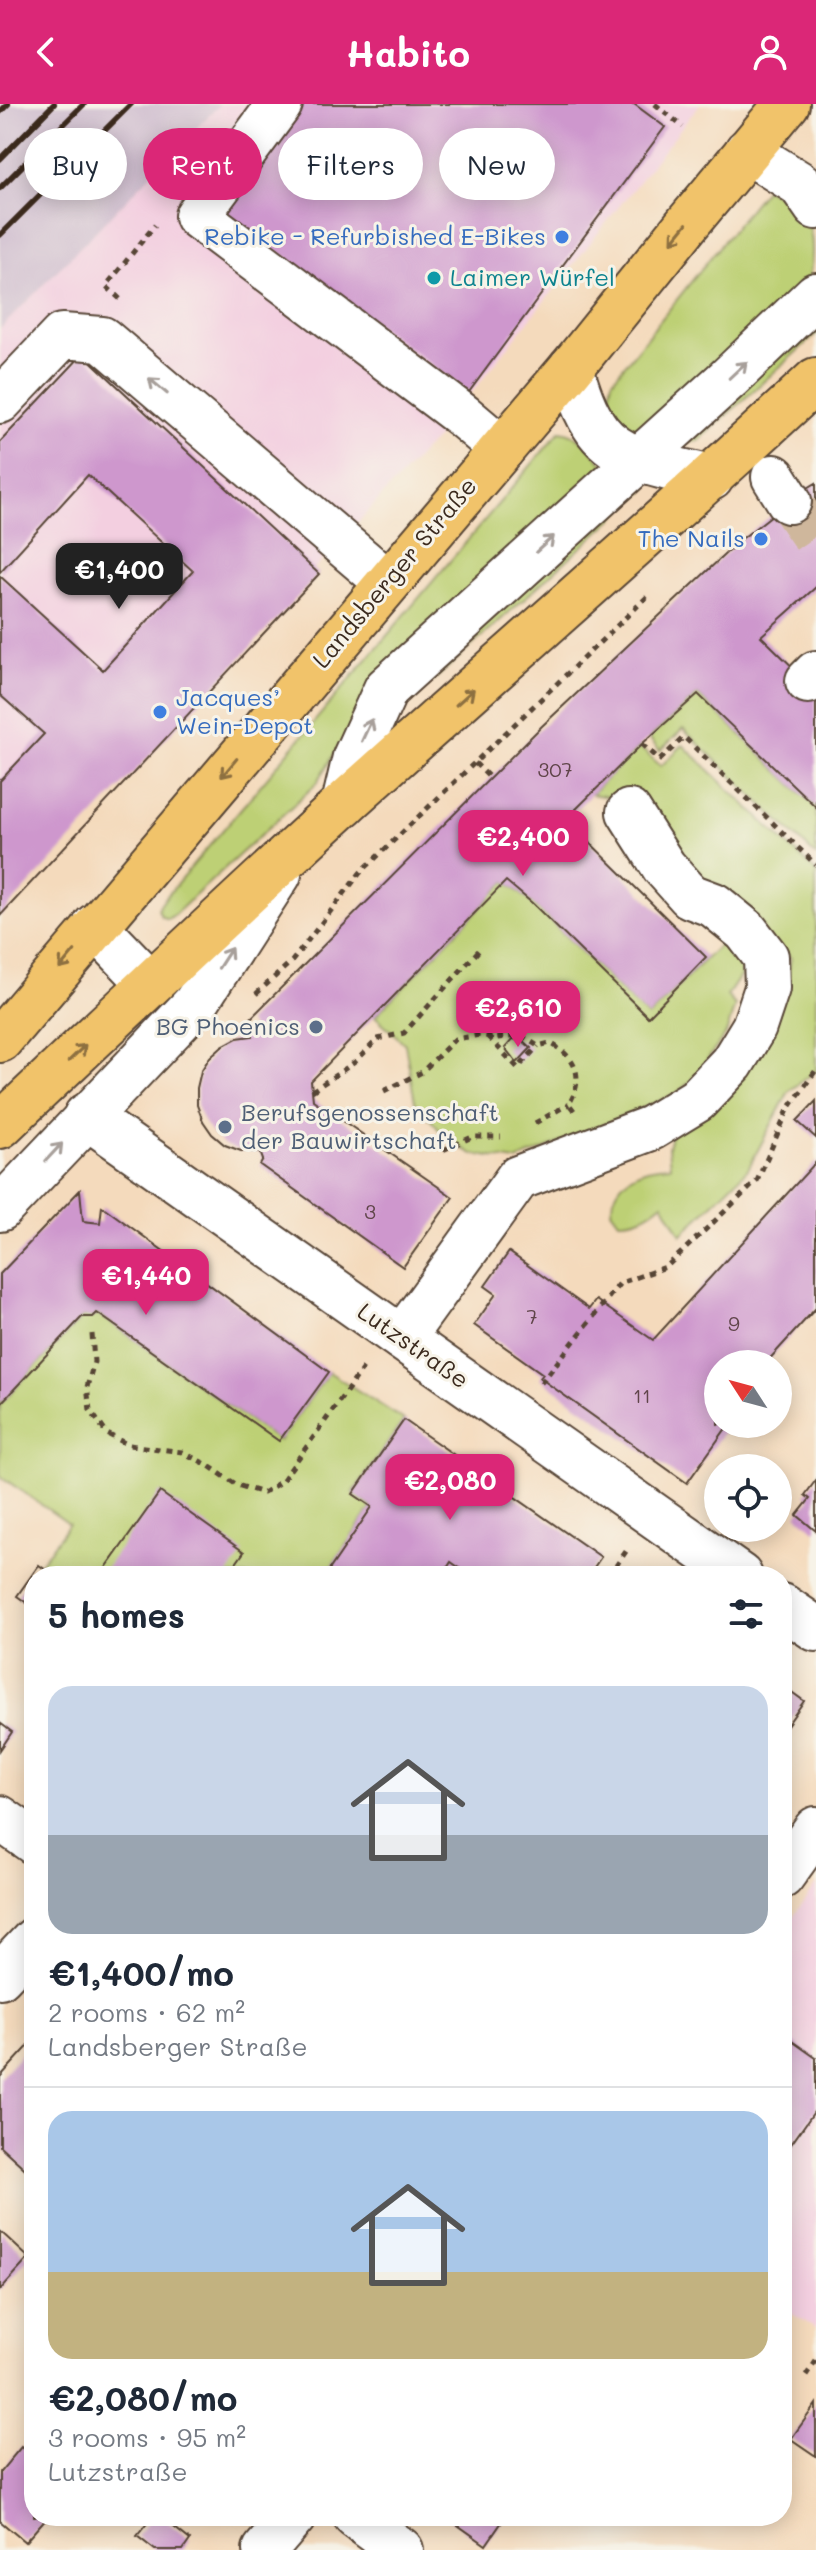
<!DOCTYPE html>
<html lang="en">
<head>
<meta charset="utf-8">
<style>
	:root { --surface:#fff; --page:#f6f6f7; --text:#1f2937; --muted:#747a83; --line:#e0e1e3; --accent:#db2777 }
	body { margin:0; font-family:Mali,sans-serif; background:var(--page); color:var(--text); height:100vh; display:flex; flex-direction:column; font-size:30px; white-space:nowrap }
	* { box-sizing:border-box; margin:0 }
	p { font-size:26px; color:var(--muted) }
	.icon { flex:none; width:44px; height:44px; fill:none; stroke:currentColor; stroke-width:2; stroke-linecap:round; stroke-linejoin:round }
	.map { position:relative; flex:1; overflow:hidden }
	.panel { position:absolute; left:24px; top:1462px; width:768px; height:960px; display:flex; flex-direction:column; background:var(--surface); border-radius:32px; box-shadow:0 4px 20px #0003 }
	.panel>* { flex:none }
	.guide { position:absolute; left:24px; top:24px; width:768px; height:72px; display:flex; gap:16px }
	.needle { width:52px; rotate:306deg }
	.buttons { position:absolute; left:704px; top:1246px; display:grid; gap:16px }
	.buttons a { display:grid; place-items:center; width:88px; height:88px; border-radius:50%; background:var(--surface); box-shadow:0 4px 20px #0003; font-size:40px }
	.price { position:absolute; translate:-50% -68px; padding:0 18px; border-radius:16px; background:var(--accent); color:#fff; font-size:26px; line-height:52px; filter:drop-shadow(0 2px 4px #0008) }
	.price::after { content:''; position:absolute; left:50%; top:48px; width:24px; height:18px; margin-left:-12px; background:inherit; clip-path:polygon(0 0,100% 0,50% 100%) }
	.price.current { background:#222; color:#fff }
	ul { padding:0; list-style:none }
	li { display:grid; align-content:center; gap:16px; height:424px; padding:0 24px }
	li+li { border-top:2px solid var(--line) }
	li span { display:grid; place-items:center; height:248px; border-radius:24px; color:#555 }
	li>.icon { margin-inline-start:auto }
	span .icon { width:144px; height:144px; fill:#fffc; stroke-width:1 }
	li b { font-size:34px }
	h2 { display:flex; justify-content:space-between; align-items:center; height:96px; padding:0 24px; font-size:34px }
	.tag { padding:0 28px; border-radius:36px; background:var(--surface); box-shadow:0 4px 20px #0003; font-size:28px; line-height:72px }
	.tag.current { background:var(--accent); color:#fff }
	header { display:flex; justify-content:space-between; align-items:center; height:104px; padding:0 24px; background:var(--accent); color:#fff; font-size:36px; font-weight:700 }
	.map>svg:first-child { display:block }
	.built { fill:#f3cfe0 }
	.industrial { fill:#cfbdcf }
	.green { fill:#bdd074; stroke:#7c7d49; stroke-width:2 }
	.building { fill:#ce97cd }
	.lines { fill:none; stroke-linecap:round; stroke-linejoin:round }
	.minor-tunnel { stroke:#cfb79c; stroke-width:44; stroke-dasharray:44 22; stroke-linecap:butt }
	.minor-casing { stroke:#574436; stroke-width:48 }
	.major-casing { stroke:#574436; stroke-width:48 }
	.path { stroke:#574436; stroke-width:5; stroke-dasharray:6 6; stroke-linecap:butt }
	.minor { stroke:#fff; stroke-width:44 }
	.major { stroke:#f1c36a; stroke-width:44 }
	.rail { stroke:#3b2a1e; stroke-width:6 }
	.oneway { stroke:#8d6f40 }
	.oneway2 { stroke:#a79f9a }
	.shop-dot { fill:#3f7fe0; stroke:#f7f3e8; stroke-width:3 }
	.culture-dot { fill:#0f9aa8; stroke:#f7f3e8; stroke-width:3 }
	.service-dot { fill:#5c6f8a; stroke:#f7f3e8; stroke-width:3 }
	.labels { text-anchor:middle; stroke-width:6; stroke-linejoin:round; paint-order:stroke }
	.number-label { font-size:20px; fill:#60454a }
	.shop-label { font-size:24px; fill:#366cbe; stroke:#f7f3e8; text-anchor:end }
	.culture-label { font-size:24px; fill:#0d838f; stroke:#f7f3e8; text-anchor:start }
	.street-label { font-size:24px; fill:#3b2a1e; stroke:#f7f3e8 }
	.service-label { font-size:24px; fill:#4e5e75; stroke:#f7f3e8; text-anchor:end }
</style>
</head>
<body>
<header><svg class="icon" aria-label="back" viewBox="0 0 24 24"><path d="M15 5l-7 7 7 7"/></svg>Habito<svg class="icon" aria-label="person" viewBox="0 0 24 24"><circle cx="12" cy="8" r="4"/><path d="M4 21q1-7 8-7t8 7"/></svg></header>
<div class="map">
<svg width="816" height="2446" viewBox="0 0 816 2446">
	<rect width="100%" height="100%" fill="#f7f3e8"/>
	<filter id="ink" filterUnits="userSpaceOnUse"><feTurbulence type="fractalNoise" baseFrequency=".0125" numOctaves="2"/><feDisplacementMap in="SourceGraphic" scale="16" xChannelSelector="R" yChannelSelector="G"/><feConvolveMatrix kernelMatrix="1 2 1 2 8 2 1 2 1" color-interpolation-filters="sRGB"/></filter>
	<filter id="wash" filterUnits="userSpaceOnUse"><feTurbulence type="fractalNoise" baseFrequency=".006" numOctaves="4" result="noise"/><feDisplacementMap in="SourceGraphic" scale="32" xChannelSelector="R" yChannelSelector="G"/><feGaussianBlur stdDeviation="1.8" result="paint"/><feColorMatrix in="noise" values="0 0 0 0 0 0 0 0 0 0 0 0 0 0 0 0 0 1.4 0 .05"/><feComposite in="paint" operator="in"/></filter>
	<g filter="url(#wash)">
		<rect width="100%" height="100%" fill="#f4dabc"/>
		<g class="built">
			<path d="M220,0H700L436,334L0,804V225Z"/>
			<path d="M816,1780V2224L782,2204V1829Z"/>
		</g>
		<path class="industrial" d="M0,0H220L0,225Z"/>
		<g class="green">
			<path d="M766,84C779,91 800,101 806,115C816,135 812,165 806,186L650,340C627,326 603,307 612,277Z"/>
			<path d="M816,212V230L698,337L670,340Z"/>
			<path d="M560,327C581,329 593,348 606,363L379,575L317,679L173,812L167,815L161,812L158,805L161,799Z"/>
			<path d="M643,376L647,381L645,386L377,627L399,588Z"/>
			<path d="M698,590L816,703V752L683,625L660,647L649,634Z"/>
			<path d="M683,641L816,768V967L789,987L748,1065L681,1131L663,1099C649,1111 637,1117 619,1117L611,1106C616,1073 640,1063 670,1062L668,1043L672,1028L787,878L791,854L698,782L633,697L591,690L639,643L661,662Z"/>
			<path d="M506,777L532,799L648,913L728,832L738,848L741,871L727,892L735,901L726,930L692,976L676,990L516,1057L473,1050L449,1037L415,998L405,940L375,912Z"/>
			<path d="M97,1209L279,1337L329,1268L404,1316L353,1389L372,1403L325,1472H227L104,1468L109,1472H54L39,1461L69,1420L0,1372V1296L2,1298L82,1213H93Z"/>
		</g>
		<g id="blocks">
			<g class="building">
				<path d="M303,0H634L665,23L469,288L224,107Z"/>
				<path d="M83,250L319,470L0,812V677L44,630L0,591V472L103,566L193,467L88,371L0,468V338Z"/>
				<path d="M816,379V483L761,532L816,586V703L698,590L642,640L566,715L706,853L648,913L532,799L506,777L311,977L313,996L453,1093L403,1163L260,1061L263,1056L260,1048L241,1047L225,1041L212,1030L203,1017L197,1001V984L201,967L210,953L222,942L237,934L253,932L251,923L247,918L542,622L739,437L801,388Z"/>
				<path d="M513,935L523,937L531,944L517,959L505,944Z"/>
				<path d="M816,997V1034L797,1017Z"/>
				<path d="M816,1058V1204L765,1260H718V1320H729L687,1379L540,1274L543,1270L474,1221L496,1190L485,1182L509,1148L589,1205L596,1196L653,1236Z"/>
				<path d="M80,1086L83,1117L100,1119L102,1102L329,1268L279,1337L97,1209L93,1213H82L2,1298L0,1296V1170Z"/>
				<path d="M404,1316L601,1453L588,1472H471L451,1458L442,1472H325L372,1403L353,1390Z"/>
				<path d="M816,1376V1427L797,1411L810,1395L805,1391Z"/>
				<path d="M160,1388L244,1448L227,1472H109L103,1468Z"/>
				<path d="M39,1461L54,1472H34V1504L17,1492Z"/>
				<path d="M782,1581L804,1597L782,1628Z"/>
				<path d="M0,1619L12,1628L0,1646Z"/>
				<path d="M782,1930L816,1954V2005L782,2053Z"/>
				<path d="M34,1936V2073L0,2042V1973Z"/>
				<path d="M0,2127L29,2154L0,2186Z"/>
				<path d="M816,2300V2352L791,2335Z"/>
				<path d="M21,2343L34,2355V2412H48L25,2438L0,2417V2368Z"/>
				<path d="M153,2412H160L190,2436L183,2446H155L137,2432Z"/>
				<path d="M445,2412H506L486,2441Z"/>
			</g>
		</g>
	</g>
	<g filter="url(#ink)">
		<use href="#blocks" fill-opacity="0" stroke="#574436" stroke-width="2"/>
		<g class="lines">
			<path class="minor-tunnel" d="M789,397L816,436"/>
			<g class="minor-casing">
				<g id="minor">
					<path d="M280,0L197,112L463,312L502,345"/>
					<path d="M747,47L800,80L816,103"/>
					<path d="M571,264C577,285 584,308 598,327C623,360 674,364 711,374"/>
					<path d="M0,297L62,232L102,235L387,478"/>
					<path d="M774,373L789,397"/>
					<path d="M808,577L816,569"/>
					<path d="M344,700L355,653L386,585L729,274L816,191"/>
					<path d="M95,822L150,879"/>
					<path d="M86,1012L740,1472"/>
					<path d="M0,1105L195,900L279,770"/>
					<path d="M402,1234L518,1074L651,1024L697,996L732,959L754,923L767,884L766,853L746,827L714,801L690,792L664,763L629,708"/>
					<path d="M782,1502L816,1525"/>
					<path d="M0,1714L34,1738"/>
					<path d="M782,1772L816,1725"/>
					<path d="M0,1872L34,1836"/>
					<path d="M355,2412L401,2446"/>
					<path d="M265,2446L294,2412"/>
				</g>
			</g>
			<g class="major-casing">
				<g id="major">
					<path d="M0,936L571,264L687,120L787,0"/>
					<path d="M0,1022C114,914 228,806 344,700C501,558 662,420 816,276"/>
				</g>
			</g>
			<g class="path">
				<path d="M655,0L683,23"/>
				<path d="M120,195L106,182L155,121"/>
				<path d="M642,640L660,656L684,633L816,761"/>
				<path d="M475,659L490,674"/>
				<path d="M256,890L292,857L360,769L650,490"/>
				<path d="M488,933L518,964L538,942"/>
				<path d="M312,987L355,958L378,935L404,929L481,844"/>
				<path d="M384,987L422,968L455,935L480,931L497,934L522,932L538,942L550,939C576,953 585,973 569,1000L576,1009"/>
				<path d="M535,1019L569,1000"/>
				<path d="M443,1046L472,1033H501"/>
				<path d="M92,1230L94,1258L87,1283L90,1306L107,1330L129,1341L182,1348L206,1360L237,1381L263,1389L282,1377L366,1260"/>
				<path d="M541,1279L620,1179L666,1163L757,1077L788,1006L816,966"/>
				<path d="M609,1472L629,1443"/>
				<path d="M806,2272L816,2257"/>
			</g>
			<use href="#minor" class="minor"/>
			<use href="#major" class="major"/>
			<g class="rail">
				<path d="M0,8L8,0"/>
				<path d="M0,55L54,0"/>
				<path d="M0,84L84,0"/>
				<path d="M0,131L131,0"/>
			</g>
		</g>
		<defs><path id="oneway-shaft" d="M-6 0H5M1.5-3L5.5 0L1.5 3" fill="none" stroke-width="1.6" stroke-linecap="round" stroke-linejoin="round" transform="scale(2)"/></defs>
		<g class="oneway">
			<use href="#oneway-shaft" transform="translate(679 129) rotate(129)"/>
			<use href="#oneway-shaft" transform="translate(465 593) rotate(-42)"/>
			<use href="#oneway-shaft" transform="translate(229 664) rotate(130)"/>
			<use href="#oneway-shaft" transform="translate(67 856) rotate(130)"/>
			<use href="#oneway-shaft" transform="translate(77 949) rotate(-44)"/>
		</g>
		<g class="oneway2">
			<use href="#oneway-shaft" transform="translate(738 266) rotate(-43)"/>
			<use href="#oneway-shaft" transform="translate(158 282) rotate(-140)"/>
			<use href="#oneway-shaft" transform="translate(545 440) rotate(-42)"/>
			<use href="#oneway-shaft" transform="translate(367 626) rotate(-65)"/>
			<use href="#oneway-shaft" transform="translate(225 854) rotate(-57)"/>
			<use href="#oneway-shaft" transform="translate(54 1048) rotate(-47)"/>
		</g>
	</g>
	<g class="shop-dot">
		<circle cx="562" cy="133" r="8"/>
		<circle cx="761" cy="435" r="8"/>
		<circle cx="160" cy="608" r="8"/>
	</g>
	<circle class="culture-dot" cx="434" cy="174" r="8"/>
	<g class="service-dot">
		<circle cx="316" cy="923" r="8"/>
		<circle cx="225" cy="1023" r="8"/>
	</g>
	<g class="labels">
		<g class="number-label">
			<text x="555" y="673">307</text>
			<text x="370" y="1115">3</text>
			<text x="532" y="1220">7</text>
			<text x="734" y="1227">9</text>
			<text x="642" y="1299">11</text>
		</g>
		<g class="shop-label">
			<text x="546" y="141">Rebike - Refurbished E-Bikes</text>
			<text x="745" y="443">The Nails</text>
			<text x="176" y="602" text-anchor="start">Jacques’<tspan x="176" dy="28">Wein-Depot</tspan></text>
		</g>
		<g class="culture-label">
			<text x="450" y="182">Laimer Würfel</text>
		</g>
		<g class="street-label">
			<text transform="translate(395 469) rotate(-50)" y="8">Landsberger Straße</text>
			<text transform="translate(413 1242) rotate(35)" y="8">Lutzstraße</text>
		</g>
		<g class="service-label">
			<text x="300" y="931">BG Phoenics</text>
			<text x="241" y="1017" text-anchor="start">Berufsgenossenschaft<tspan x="241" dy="28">der Bauwirtschaft</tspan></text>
		</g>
	</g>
</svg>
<div class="buttons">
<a><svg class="needle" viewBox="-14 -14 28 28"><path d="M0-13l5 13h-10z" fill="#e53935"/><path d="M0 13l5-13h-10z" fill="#747a83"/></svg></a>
<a><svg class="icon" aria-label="locate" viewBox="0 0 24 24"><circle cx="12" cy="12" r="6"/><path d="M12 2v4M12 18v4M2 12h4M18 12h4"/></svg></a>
</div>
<b class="price current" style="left:119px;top:507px">€1,400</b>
<b class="price" style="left:523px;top:774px">€2,400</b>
<b class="price" style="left:518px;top:945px">€2,610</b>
<b class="price" style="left:146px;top:1213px">€1,440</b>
<b class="price" style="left:450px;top:1418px">€2,080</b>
<div class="guide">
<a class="tag">Buy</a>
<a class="tag current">Rent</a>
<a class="tag">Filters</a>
<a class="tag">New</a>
</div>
<section class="panel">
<h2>5 homes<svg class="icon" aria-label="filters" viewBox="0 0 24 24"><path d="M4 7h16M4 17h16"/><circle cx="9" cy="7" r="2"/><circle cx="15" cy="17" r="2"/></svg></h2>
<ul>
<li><span style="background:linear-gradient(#c9d6e8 60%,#9aa5b1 0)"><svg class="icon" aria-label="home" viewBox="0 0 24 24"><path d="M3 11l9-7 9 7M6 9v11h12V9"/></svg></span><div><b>€1,400/mo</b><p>2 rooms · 62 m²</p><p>Landsberger Straße</p></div></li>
<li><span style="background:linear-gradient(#a9c7e8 65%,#c2b280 0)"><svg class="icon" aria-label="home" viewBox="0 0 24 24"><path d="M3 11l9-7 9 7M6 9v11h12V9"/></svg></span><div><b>€2,080/mo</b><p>3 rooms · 95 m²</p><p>Lutzstraße</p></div></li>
</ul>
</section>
</div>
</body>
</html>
